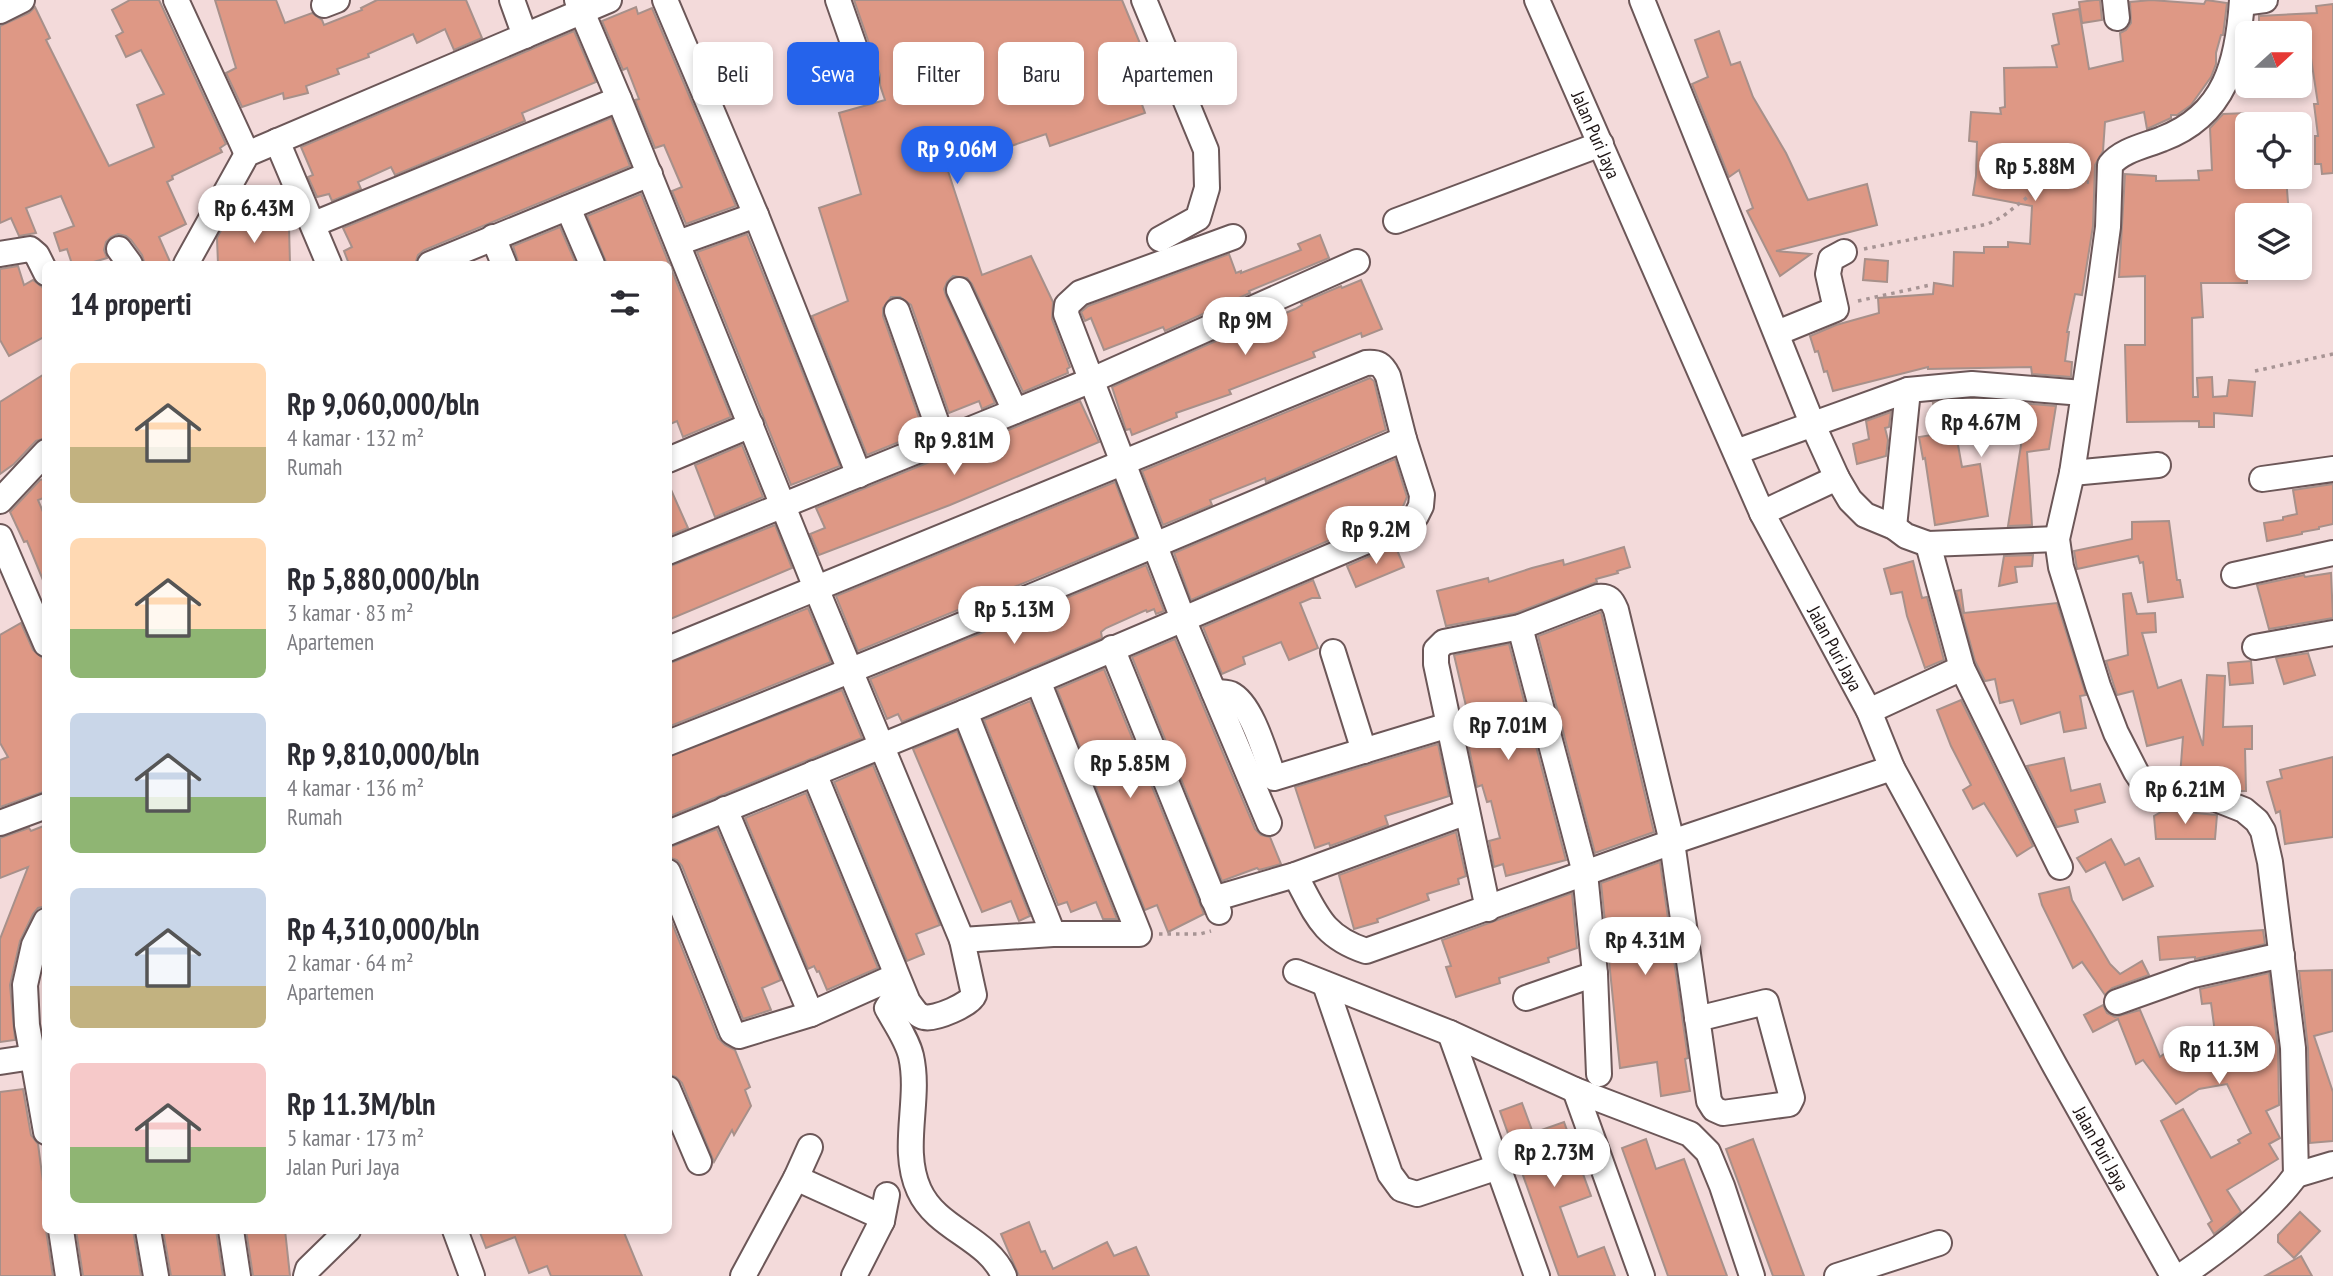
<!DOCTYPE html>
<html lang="id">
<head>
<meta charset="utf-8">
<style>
	:root { --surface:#fff; --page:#f2f2f3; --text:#2b2b33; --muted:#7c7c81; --accent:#2563eb }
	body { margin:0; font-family:"PT Sans Narrow",sans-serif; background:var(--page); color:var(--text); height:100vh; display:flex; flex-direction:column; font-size:26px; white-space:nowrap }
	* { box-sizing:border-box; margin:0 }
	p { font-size:23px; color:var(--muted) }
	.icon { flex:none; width:38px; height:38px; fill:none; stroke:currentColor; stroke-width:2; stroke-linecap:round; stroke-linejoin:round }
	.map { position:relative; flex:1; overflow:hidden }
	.panel { position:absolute; left:42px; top:261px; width:630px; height:973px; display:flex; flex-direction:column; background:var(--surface); border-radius:10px; box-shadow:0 4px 10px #0003 }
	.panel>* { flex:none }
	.banner { position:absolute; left:693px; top:42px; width:665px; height:63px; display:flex; gap:14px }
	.needle { width:46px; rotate:69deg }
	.buttons { position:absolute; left:2235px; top:21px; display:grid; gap:14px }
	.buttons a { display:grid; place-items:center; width:77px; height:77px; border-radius:10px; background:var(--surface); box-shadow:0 4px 10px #0003; font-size:35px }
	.price { position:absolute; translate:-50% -60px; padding:0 16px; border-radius:24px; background:#fff; color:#222; font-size:23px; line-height:46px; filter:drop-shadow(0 2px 4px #0008) }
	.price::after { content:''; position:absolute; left:50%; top:42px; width:21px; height:16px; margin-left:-10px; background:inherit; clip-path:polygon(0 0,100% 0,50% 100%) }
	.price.active { background:var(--accent); color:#fff }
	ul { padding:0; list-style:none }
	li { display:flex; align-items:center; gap:21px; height:175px; padding:0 28px }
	li span { display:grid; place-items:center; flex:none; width:196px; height:140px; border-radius:10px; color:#555 }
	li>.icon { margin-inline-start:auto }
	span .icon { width:84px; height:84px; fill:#fffc; stroke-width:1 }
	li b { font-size:30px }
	h2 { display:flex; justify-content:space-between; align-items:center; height:84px; padding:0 28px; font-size:30px }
	.pill { padding:0 24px; border-radius:10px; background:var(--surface); box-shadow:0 4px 10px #0003; font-size:24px; line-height:63px }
	.pill.active { background:var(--accent); color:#fff }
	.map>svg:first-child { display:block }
	.building { fill:#de9885; stroke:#a7908a; stroke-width:2 }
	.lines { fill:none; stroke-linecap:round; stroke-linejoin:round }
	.minor-casing { stroke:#6c5758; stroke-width:28 }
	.path { stroke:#a79494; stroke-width:3.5; stroke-dasharray:3.5 5; stroke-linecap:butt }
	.minor { stroke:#fff; stroke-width:24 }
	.labels { text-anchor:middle; stroke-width:6; stroke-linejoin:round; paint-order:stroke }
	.street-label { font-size:19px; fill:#1d1414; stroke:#fde8e9 }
</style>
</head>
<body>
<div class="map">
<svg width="2333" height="1276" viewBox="0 0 2333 1276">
	<rect width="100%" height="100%" fill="#f3dada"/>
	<g class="building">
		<path d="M130,0H159L226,144L220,148L222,152L172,176L173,179L167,182L186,224L159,237L171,264H145L142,255L131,240L126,236L118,234L111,237L106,242L104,250L107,258L87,264H72L67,249L60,251L54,233L74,226L61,196L26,208L36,233L19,236L11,218L0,223V26L29,13L35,7L50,38L46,40L109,166L154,147L137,105L164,94L141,50L126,57L116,36L123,32L112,10Z"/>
		<path d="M215,0H276L285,23L312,13L322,20L324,25L362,10L361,8L377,0H466L482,38L454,50L445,29L417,43L413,34L368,54L369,57L337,69L339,74L306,86L308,93L284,99L283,93L242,107L226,73L236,68Z"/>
		<path d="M854,0H1122L1144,53L1126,60L1145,113L1050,146L1046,134L947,168L982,275L1031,256L1053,302L1052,319L1070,367L1067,369L1068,373L1023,392L972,284L967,278L953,276L947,282L944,289L946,296L995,403L982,409L979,401L949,413L911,305L900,297H891L883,308V316L924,432L867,455L812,316L848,301L819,208L861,194L839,113L885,100L880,85V75Z"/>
		<path d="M2095,0H2100L2102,20L2082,23L2079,2Z"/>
		<path d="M2151,0L2204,4L2206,0L2227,3L2223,35H2221L2216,53V64L2211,77L2191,105L2177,115H2171V118L2147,129L2144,112L2105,122L2103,151L2095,165L2093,226L2082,295L2075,294L2067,332H2069L2065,361L2072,362L2071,377L2032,374L2031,367L1928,369V367L1833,391L1827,371L1824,372L1818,351L1815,352L1810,336L1836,325L1879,313L1878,298L1933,294L1934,283L1953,286L1954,252L1984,253V247H2008V242L2030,244L2032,206L1973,195L1976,176L1977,142L1969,141L1971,112L2001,114L2000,108L2005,107L2004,68L2057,67L2052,46L2059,44L2053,14L2079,9L2089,69L2123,61L2120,33L2126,30L2131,23L2130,2Z"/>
		<path d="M2333,4V173L2322,174L2321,164H2315V136H2318L2314,104H2318L2309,45H2300V33H2259V16L2317,13L2316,6Z"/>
		<path d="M636,7L638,14L652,8L736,206L686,224L672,191L682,187L664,145L655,148L635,100L639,99L627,68L623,70L602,21Z"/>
		<path d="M574,31L596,82L522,113L525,121L395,175L391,167L358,182L361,189L332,201L329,194L317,197L308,177L313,175L301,147Z"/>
		<path d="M1719,31L1731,65L1740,62L1753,97L1786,153L1808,200L1867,184L1877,225L1776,251L1811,254L1780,276L1747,211L1753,208L1739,170L1729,177L1692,84L1708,77L1695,40Z"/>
		<path d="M2247,113V177H2286L2289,215H2247V283H2201L2203,317L2192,318L2193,397H2198L2197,378L2212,377L2213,397L2227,396L2229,380L2255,382L2252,416L2214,413V427H2199V421L2127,422L2125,345H2145V276L2119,277L2125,174L2156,176V181L2199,180L2198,171L2212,170L2210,128L2223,114Z"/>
		<path d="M611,118L630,166L424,250L418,255L415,264H349L344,251L352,247L343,228Z"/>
		<path d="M641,194L731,417L683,437L677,421L668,425V264H607L587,216Z"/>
		<path d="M289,226L290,264H218L217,238L223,227Z"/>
		<path d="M560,227L576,264H519L513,246Z"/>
		<path d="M747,234L840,466L791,485L697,252Z"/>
		<path d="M1320,235L1329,258L1249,291L1250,293L1165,331L1163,327L1104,350L1091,318L1085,321L1081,312L1088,306L1229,254L1236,273L1241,271V273L1301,250L1298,244Z"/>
		<path d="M1865,259L1888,261L1887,282L1863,280Z"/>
		<path d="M18,266L24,285L33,280L42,287L46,293V336L9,356L0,340V269Z"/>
		<path d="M1361,280L1382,329L1362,337L1361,333L1313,352L1315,357L1229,390L1231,394L1176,413L1177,417L1132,435L1130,429L1126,430L1112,387L1261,321L1262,323L1295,309L1302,305L1301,303L1341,286L1342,288Z"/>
		<path d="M46,373V438L36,441L14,464L0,474V402Z"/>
		<path d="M1370,378L1374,381L1386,430L1266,482L1265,478L1210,500L1212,505L1163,525L1142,471Z"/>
		<path d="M1972,399L2056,406L2049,449L2027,452L2032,525L2008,526L2023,433L1999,429L2002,410L1953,417L1962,467L1980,464L1988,516L1935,525L1925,458L1923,459L1919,437L1938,434L1933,403Z"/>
		<path d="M1080,401L1099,442L950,505L819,555L810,534L825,528L816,508Z"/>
		<path d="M1891,412L1889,427L1885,428L1888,440L1886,456L1857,464L1853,444L1869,439L1866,421Z"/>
		<path d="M742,445L763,497L715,517L695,465Z"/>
		<path d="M1395,459L1407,497L1402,509L1191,600L1174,553Z"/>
		<path d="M46,478V497L38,500L46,519L45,585L27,541L24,542L10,512L40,480Z"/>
		<path d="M1115,482L1136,537L858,651L836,596Z"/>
		<path d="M668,483L688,528L668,536Z"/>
		<path d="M2333,484V524L2319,527V529L2302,532V534L2267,541L2264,523L2283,520V517L2297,514L2293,490Z"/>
		<path d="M2169,521L2177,580H2180L2183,597L2148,602L2143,562L2140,563L2138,556L2077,569L2074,551L2132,539V522Z"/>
		<path d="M775,525L792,568L668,620V567Z"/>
		<path d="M1395,545L1404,567L1356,587L1347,566Z"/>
		<path d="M1624,547L1630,567L1617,571L1618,573L1596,579L1597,582L1516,613L1446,626L1437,591L1488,578L1489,582L1532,568L1563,560L1564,565Z"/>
		<path d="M2033,555L2032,566L2015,567L2017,582L1999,586L2004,556Z"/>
		<path d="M1913,561L1922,598L1927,597L1944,660L1925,668L1907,616L1902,592L1891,594L1884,569Z"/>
		<path d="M1146,565L1164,611L1156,614L1154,609L1147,612L1146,610L1106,628L1101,632L1102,638L902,722L898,714L887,719L870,679Z"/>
		<path d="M2331,573L2333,618L2269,629L2257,585L2304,575L2305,577Z"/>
		<path d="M1313,580L1320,598H1312L1300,603L1318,648L1289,660L1281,642L1243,657L1245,664L1222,674L1203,627Z"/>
		<path d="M1961,590L1964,613L2057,603L2086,695L2080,696L2086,728L2064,732L2060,712L2021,724L2013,700L2000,703L1995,679L1985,681L1975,661L1956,591Z"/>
		<path d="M2131,593L2137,614L2155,613L2156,632L2142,633L2158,688L2181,680L2203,746L2207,675L2225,676L2223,727L2252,726V749H2245L2246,791H2235L2212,783V779L2180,777L2183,737L2147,746L2133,691L2117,695L2106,661L2128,655L2123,594Z"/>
		<path d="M808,608L831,662L668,727V664Z"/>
		<path d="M1601,612L1654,832L1595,853L1538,636Z"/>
		<path d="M21,623L33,650L46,661V791L0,807V760L8,757L0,743V635Z"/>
		<path d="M1175,639L1255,829L1261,835L1270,837L1281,864L1259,870L1257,868L1222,881L1132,657Z"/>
		<path d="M1509,644L1566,860L1506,876L1503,864L1494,867L1489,841L1500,838L1491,801L1487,802L1482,785L1477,787L1464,724L1470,723L1454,655Z"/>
		<path d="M2308,653L2315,675L2284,684L2276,658Z"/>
		<path d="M2251,661L2253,683L2230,685L2228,663Z"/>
		<path d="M1104,669L1204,914L1168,932L1157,905L1145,910L1057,689Z"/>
		<path d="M842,690L862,738L668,817V757Z"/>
		<path d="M1961,700L2033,846L2017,856L1984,803L1973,809L1963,790L1971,785L1951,746L1937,710Z"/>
		<path d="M1030,701L1117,919H1103L1096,902L1071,912L1067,902L1058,905L984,720Z"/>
		<path d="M957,731L1030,916L1019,921L1011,901L982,912L913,749Z"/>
		<path d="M1438,744L1449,796L1385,816L1388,825L1330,846L1329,843L1315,848L1295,787Z"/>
		<path d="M2333,757V837L2285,844L2280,811L2276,813L2267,782L2282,778L2280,770Z"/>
		<path d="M2064,758L2071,791L2100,784L2105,802L2075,810L2078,822L2057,827L2027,766Z"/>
		<path d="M873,765L940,925L916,934L924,954L907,961L834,782Z"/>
		<path d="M806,793L878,968L827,990L819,971L817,972L814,966L808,969L745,818Z"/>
		<path d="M2174,811L2217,815L2215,839H2156L2154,816L2161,812Z"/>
		<path d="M46,825V906L38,908L33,914L20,941L10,985L15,1040L0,1042V939L28,867L0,878V838L29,828L31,831Z"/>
		<path d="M717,829L781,980L762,988L771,1010L743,1019L682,866L677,860L668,857V848Z"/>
		<path d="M1456,832L1466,876L1458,879L1459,884L1427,894L1429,900L1377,919L1378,922L1354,929L1339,875Z"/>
		<path d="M2111,839L2125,865L2139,858L2153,886L2123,900L2105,862L2086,872L2077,858Z"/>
		<path d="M1660,862L1688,1058L1685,1059L1690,1091L1661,1096L1657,1062L1620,1068L1601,883Z"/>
		<path d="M2069,887L2072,900L2110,964L2120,974L2142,961L2149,975L2112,988L2105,995L2082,962L2073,968L2042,905L2039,894Z"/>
		<path d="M1572,893L1577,948L1548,958L1549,962L1499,978L1500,983L1456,997L1446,967L1451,966L1442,940Z"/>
		<path d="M668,913L718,1038L725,1045L735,1050L750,1087L745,1090L751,1106L734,1135L732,1130L714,1162L682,1083L676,1077L668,1074Z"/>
		<path d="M2263,930L2265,944L2195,959V957L2160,960L2158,937Z"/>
		<path d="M2332,970L2333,1031L2314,1036L2333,1092V1141L2310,1143L2308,1048L2299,971Z"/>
		<path d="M2269,973L2278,1049L2279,1105L2266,1111L2280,1138L2269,1144L2278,1159L2227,1190L2241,1212L2214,1234L2208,1224L2212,1221L2161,1121L2183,1109L2211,1158L2240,1143L2238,1140L2251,1133L2227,1084L2199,1089L2176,1104L2143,1060L2136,1064L2118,1019L2093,1032L2084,1015L2103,1005L2107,1013L2115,1017L2140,1010L2160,1057L2174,1046L2185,1061L2218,1055L2211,1003L2202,1004L2200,989Z"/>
		<path d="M23,1089L31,1135L38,1144L46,1204V1230L53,1276H0V1092Z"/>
		<path d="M1522,1103L1533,1133L1564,1122L1591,1196L1560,1207L1578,1257L1604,1247L1615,1276H1559L1500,1111Z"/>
		<path d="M1646,1139L1656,1169L1684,1159L1727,1276H1668L1622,1148Z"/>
		<path d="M1753,1139L1804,1276H1773L1726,1149Z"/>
		<path d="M2300,1212L2320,1231L2294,1258L2278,1242V1235Z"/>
		<path d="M1029,1222L1041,1252L1045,1251L1053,1269L1107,1242L1114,1256L1136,1247L1149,1276H1019L1001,1234Z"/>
		<path d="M76,1230H133L141,1276H83Z"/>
		<path d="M163,1230H216L223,1276H171Z"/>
		<path d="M246,1230H285L290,1276H253Z"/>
		<path d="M479,1230H623L642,1276H551L547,1266L529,1273L515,1237L486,1248Z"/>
		<path d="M2301,1256L2312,1276H2265Z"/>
	</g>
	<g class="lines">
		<g class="minor-casing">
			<g id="minor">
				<path d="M176,0L247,154"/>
				<path d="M512,0L525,36"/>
				<path d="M577,0L619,99L816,588L962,940L974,995C971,1004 935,1020 924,1017C917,1016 912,1007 908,1002L814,773"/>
				<path d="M665,0L756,215L859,475"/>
				<path d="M838,0L866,80"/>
				<path d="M1144,0L1206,150L1207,188L1198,218L1160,239"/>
				<path id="s1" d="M1537,0L1762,513L1869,711L1892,768L2055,1066L2173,1276"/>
				<path d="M1642,0L1812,423L1837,478L1850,500L1865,515L1894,527L1906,536L1928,544L2057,539"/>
				<path d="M2115,0L2117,18"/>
				<path d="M2242,3L2265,0"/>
				<path d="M324,5L337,0"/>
				<path d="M0,11L22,0"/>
				<path d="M277,141L329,264"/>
				<path d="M568,208L592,264"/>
				<path d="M1396,221L1601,144"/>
				<path d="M314,224L619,99"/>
				<path d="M493,237L504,264"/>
				<path d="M1233,237L1080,293L1067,305L1066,314L1183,619L1269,823"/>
				<path d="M678,243L756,215"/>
				<path d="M119,249L130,264"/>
				<path d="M0,254L30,249L37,255L46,273"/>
				<path d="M186,264L247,154L609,0"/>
				<path d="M430,264L650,174"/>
				<path d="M959,290L1015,411"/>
				<path d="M897,311L943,441"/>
				<path d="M1777,333L1836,309L1828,274L1831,259L1844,252"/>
				<path d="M1736,452L1908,390L1972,384L2083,393"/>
				<path d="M668,460L751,425"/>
				<path d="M2072,473L2158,465"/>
				<path d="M2262,479L2333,469"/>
				<path d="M0,501L46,452"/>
				<path d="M1762,513L1837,478"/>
				<path d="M1894,527L1908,390"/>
				<path d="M0,537L46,644"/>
				<path d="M1928,544L1962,668L2060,867"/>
				<path d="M668,552L1092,380L1357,262"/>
				<path d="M2234,575L2333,553"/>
				<path d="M1520,627L1585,873L1595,974L1599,1074"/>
				<path d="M2255,647L2333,633"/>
				<path d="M1112,648L1219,912"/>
				<path d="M668,649L1366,363C1378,362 1382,364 1388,376L1404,439L1422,495L1421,506L1416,516L1407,524L965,712L668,833"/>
				<path d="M1333,652L1364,751"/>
				<path d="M1214,692C1219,692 1226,692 1231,694C1252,704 1266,757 1274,778L1449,725"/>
				<path d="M1869,711L1962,668"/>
				<path d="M965,712L1053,934"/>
				<path d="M668,743C916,646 1160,544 1404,439"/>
				<path d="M725,809L811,1014"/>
				<path d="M0,823L46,806"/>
				<path d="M668,872L732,1032L739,1036L811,1014L896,976"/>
				<path d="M1295,875C1316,913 1321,936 1366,951L1672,842L1892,768"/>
				<path d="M1213,899L1295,875L1467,812"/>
				<path d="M1488,909L1436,664V650L1444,642L1520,627L1598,597C1609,596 1612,600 1616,610L1672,842L1709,1101L1714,1109L1723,1113L1789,1104L1792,1098L1766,1002L1697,1019"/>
				<path d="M46,921L34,945L25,985L27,1025L46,1132"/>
				<path d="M962,940L1053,934H1139L1038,681"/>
				<path d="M1296,972L1450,1033L1575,1090L1690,1134L1708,1152L1722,1186L1752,1276"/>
				<path d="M1325,984L1390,1174L1401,1189L1417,1194L1498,1167"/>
				<path d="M900,988L887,1008C895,1023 907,1039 911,1056C921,1100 900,1148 919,1190C937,1230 987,1237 1004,1276"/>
				<path d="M1526,998L1595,974"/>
				<path d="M2117,1002L2193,975L2282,955"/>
				<path d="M1450,1033L1537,1276"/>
				<path d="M0,1062L46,1055"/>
				<path d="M668,1089L699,1162"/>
				<path d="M1575,1090L1642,1276"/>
				<path d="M2296,1175L2333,1164"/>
				<path d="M796,1178L873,1213L882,1221L854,1276"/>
				<path d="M882,1221L887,1195"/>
				<path d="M61,1230L68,1276"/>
				<path d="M148,1230L156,1276"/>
				<path d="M231,1230L238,1276"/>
				<path d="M455,1230L472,1276"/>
				<path d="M306,1276L308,1269L348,1230"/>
				<path d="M743,1276L796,1178L810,1147"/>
				<path d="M1837,1276L1939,1243"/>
				<path d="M2181,1276C2219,1250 2269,1213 2296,1175L2293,1048L2270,862L2263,831L2257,821L2244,810L2216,799L2151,787L2142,781L2136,772L2116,733L2098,686L2061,567L2057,539L2072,473L2100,286L2108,227L2110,165C2122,150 2145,146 2162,139C2226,115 2238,61 2242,0"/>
			</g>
		</g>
		<g class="path">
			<path d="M1864,249L1988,224L2002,217L2043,185L2089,182"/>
			<path d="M1858,301L1930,285"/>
			<path d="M2255,371L2333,354"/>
			<path d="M1159,934H1200L1211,931"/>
		</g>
		<use href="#minor" class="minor"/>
	</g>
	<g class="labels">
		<g class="street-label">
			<text dy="7" stroke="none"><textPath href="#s1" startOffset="147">Jalan Puri Jaya</textPath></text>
			<text dy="7" stroke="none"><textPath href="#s1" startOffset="714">Jalan Puri Jaya</textPath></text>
			<text dy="7" stroke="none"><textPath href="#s1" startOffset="1281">Jalan Puri Jaya</textPath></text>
		</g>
	</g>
</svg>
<div class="buttons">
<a><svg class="needle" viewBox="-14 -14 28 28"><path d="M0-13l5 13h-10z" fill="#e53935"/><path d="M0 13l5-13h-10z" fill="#7c7c81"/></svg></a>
<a><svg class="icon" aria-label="locate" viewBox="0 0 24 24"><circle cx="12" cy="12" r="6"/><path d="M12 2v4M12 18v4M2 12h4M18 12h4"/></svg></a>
<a><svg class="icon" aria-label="layers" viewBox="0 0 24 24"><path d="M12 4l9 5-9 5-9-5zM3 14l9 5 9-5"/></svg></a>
</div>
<b class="price active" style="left:957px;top:186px">Rp 9.06M</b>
<b class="price" style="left:2035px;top:203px">Rp 5.88M</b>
<b class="price" style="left:254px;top:245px">Rp 6.43M</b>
<b class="price" style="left:1245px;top:357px">Rp 9M</b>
<b class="price" style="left:1981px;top:459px">Rp 4.67M</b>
<b class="price" style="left:954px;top:477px">Rp 9.81M</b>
<b class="price" style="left:1376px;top:566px">Rp 9.2M</b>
<b class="price" style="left:1014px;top:646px">Rp 5.13M</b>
<b class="price" style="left:1508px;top:762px">Rp 7.01M</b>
<b class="price" style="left:1130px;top:800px">Rp 5.85M</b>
<b class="price" style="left:2185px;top:826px">Rp 6.21M</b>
<b class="price" style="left:1645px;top:977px">Rp 4.31M</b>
<b class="price" style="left:2219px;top:1086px">Rp 11.3M</b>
<b class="price" style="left:1554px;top:1189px">Rp 2.73M</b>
<div class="banner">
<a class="pill">Beli</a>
<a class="pill active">Sewa</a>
<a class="pill">Filter</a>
<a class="pill">Baru</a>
<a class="pill">Apartemen</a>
</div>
<section class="panel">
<h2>14 properti<svg class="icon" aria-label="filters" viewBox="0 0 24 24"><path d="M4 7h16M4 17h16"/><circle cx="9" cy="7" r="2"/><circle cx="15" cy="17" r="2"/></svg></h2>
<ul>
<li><span style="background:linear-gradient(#ffd9b3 60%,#c2b280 0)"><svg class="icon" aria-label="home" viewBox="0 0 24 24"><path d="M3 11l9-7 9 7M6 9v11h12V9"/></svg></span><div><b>Rp 9,060,000/bln</b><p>4 kamar · 132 m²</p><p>Rumah</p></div></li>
<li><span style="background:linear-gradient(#ffd9b3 65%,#8fb573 0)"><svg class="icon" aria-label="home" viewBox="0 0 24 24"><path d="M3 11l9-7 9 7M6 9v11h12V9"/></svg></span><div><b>Rp 5,880,000/bln</b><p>3 kamar · 83 m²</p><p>Apartemen</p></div></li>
<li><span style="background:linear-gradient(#c9d6e8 60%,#8fb573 0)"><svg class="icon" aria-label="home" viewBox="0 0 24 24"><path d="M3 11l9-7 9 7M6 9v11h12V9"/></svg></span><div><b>Rp 9,810,000/bln</b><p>4 kamar · 136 m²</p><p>Rumah</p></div></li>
<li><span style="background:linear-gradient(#c9d6e8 70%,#c2b280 0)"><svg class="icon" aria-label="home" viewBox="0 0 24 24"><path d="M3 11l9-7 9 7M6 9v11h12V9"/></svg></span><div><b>Rp 4,310,000/bln</b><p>2 kamar · 64 m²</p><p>Apartemen</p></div></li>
<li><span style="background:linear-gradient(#f6c9c9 60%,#8fb573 0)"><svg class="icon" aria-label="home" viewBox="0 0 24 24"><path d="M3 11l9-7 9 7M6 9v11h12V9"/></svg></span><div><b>Rp 11.3M/bln</b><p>5 kamar · 173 m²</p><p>Jalan Puri Jaya</p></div></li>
</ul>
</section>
</div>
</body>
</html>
